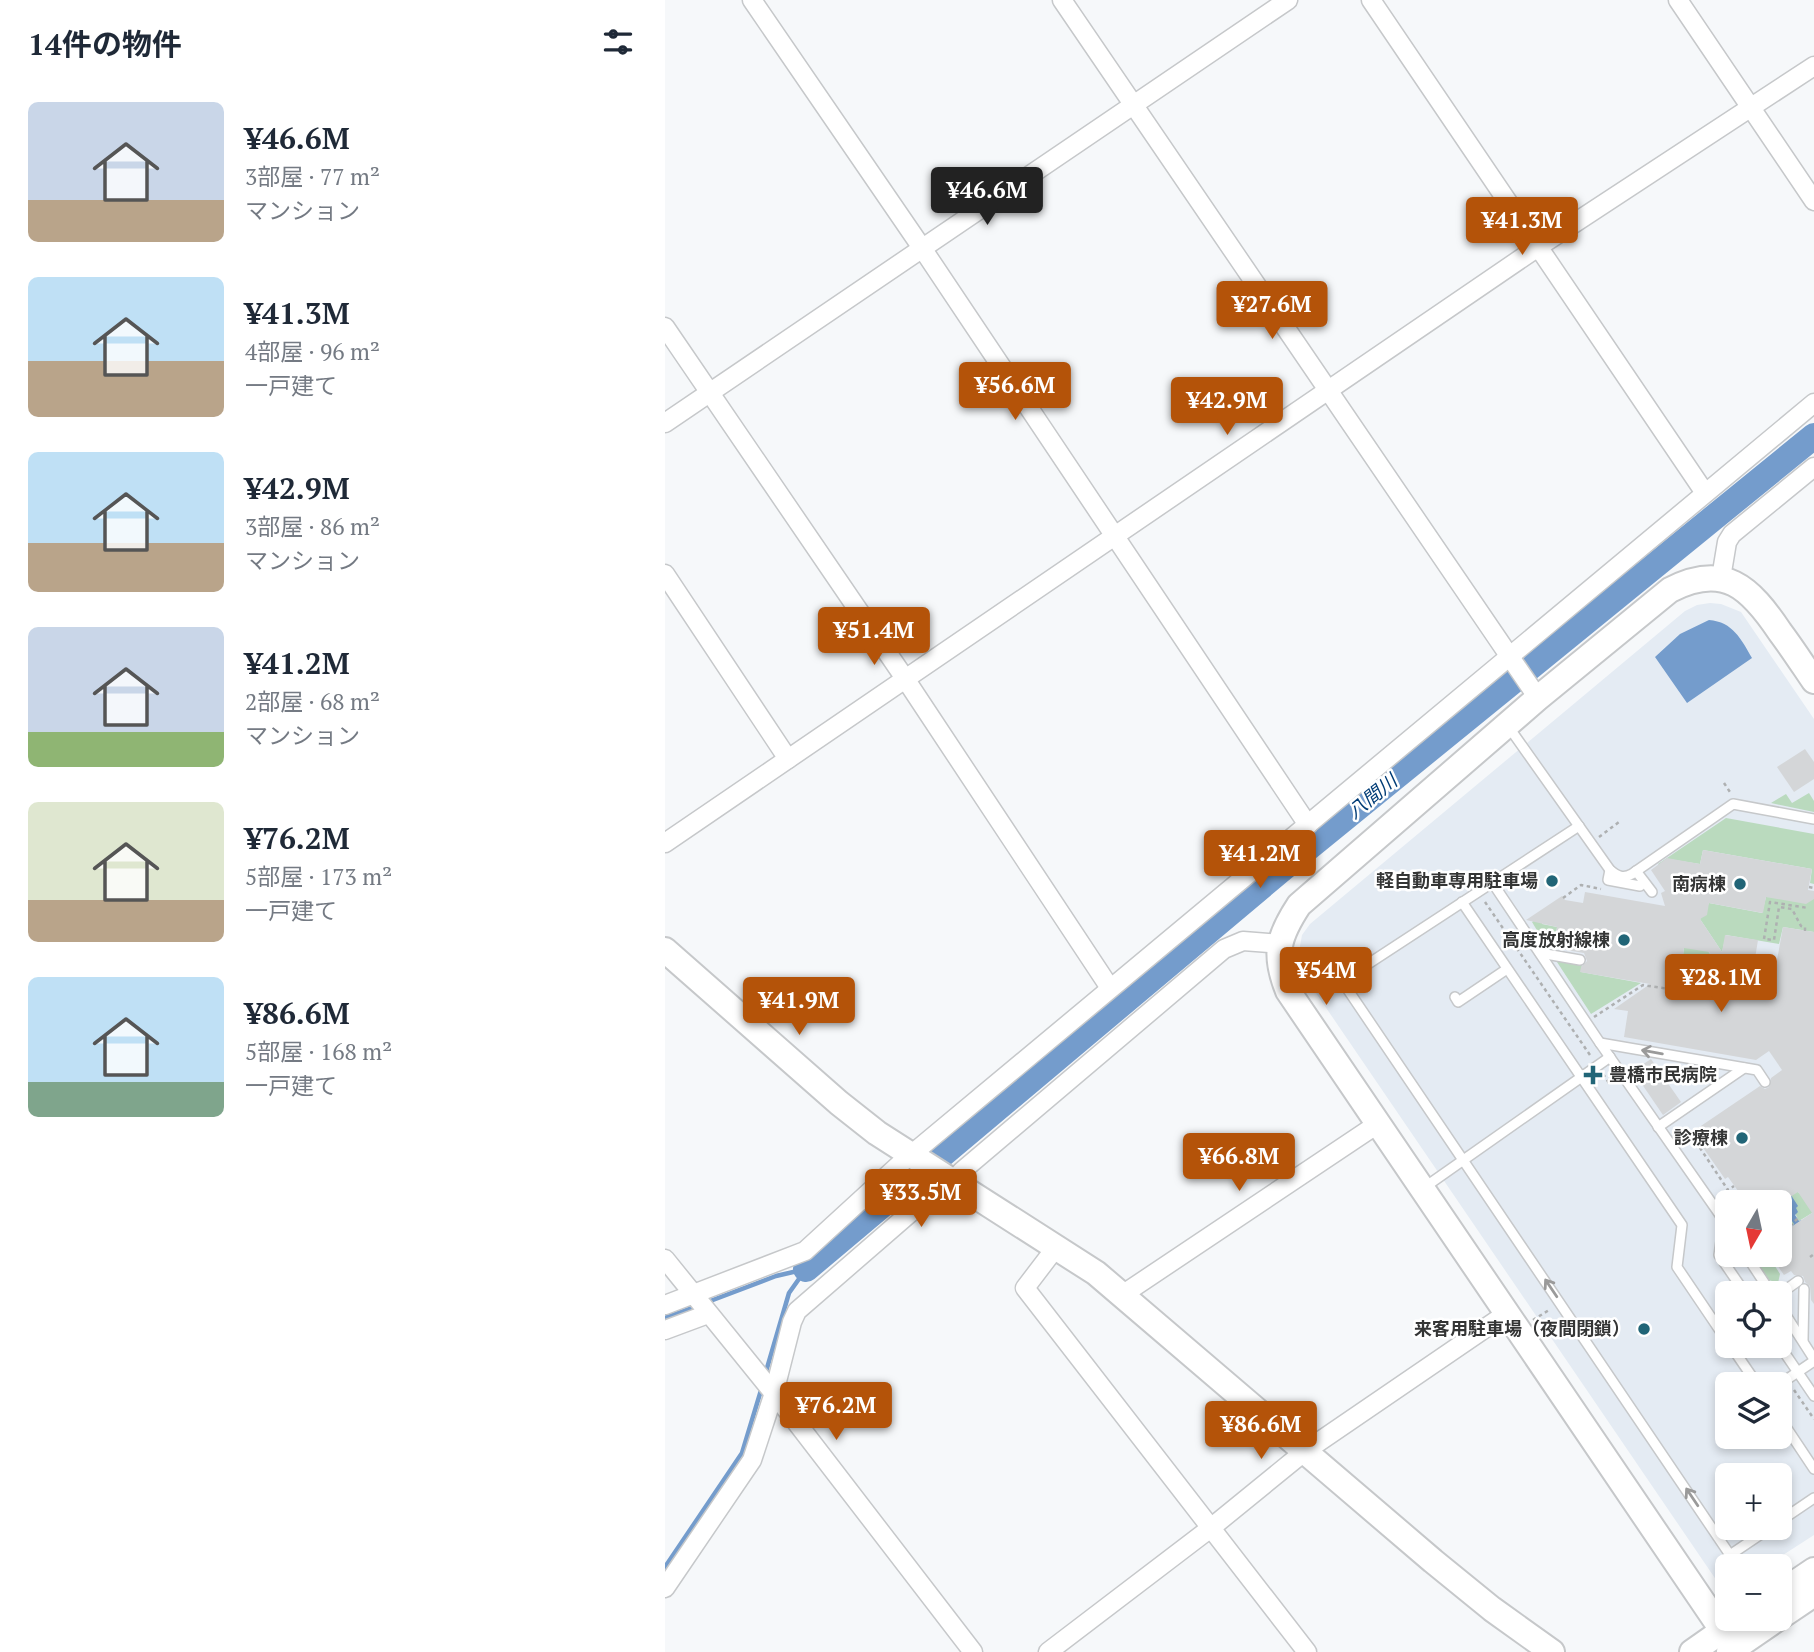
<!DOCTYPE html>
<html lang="ja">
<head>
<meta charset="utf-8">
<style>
	:root { --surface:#fff; --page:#f2f2f3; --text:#1f2937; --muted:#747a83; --accent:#b45309 }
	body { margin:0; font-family:"PT Serif","Noto Sans JP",serif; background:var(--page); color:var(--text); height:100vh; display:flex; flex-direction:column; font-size:26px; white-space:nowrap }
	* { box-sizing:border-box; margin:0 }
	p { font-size:23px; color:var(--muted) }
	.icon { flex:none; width:38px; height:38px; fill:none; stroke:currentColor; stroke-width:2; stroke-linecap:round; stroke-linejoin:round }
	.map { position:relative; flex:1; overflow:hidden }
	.details { display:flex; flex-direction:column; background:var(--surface); width:665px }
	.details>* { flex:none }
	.needle { width:46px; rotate:189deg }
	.controls { position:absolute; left:1050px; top:1190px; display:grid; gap:14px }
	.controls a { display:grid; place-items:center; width:77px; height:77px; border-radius:10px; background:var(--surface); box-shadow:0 4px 10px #0003; font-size:35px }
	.price { position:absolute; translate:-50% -60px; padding:0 16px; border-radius:7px; background:var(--accent); color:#fff; font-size:23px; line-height:46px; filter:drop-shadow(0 2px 4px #0008) }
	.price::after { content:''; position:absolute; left:50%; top:42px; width:21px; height:16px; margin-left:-10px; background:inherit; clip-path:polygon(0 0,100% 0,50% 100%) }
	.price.on { background:#222; color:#fff }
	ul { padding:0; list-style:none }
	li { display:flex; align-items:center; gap:21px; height:175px; padding:0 28px }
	li span { display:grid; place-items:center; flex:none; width:196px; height:140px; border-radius:10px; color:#555 }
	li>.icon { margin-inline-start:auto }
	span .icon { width:84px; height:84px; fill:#fffc; stroke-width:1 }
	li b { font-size:30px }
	h2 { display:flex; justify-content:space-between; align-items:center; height:84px; padding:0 28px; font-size:30px }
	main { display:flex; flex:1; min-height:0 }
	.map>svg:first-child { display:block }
	.built { fill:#e4ebf3; fill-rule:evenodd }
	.green { fill:#badabe }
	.water { fill:#749ccc }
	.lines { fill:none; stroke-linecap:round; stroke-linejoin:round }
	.stream { stroke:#749ccc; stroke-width:4.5 }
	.river { stroke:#749ccc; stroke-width:26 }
	.building { fill:#d4d6d8; fill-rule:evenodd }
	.lane-casing { stroke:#c6c8ca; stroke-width:12 }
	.street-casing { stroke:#c6c8ca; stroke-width:21 }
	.secondary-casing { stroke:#c6c8ca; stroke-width:28 }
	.path { stroke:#aeb0b1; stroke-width:2.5; stroke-dasharray:3.5 3.5; stroke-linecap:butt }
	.lane { stroke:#fff; stroke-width:9 }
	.street { stroke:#fff; stroke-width:18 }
	.secondary { stroke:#fff; stroke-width:24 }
	.oneway { stroke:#9a9a9a }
	.poi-dot { fill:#216577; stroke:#fff; stroke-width:2.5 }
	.labels { text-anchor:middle; stroke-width:5; stroke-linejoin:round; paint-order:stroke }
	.poi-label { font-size:18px; font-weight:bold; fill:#343535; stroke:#fff; text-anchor:end }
	.water-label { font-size:19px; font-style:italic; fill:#003c76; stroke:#fff }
</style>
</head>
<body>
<main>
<section class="details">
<h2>14件の物件<svg class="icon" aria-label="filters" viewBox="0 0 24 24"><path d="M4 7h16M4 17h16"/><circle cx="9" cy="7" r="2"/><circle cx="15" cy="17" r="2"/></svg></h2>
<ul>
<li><span style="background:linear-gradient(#c9d6e8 70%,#b9a48a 0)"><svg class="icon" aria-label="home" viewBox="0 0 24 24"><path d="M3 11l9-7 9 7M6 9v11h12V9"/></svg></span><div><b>¥46.6M</b><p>3部屋 · 77 m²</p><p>マンション</p></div></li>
<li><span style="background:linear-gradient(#bfe0f5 60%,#b9a48a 0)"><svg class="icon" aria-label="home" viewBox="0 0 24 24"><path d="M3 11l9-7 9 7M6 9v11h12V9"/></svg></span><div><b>¥41.3M</b><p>4部屋 · 96 m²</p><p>一戸建て</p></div></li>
<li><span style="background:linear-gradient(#bfe0f5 65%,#b9a48a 0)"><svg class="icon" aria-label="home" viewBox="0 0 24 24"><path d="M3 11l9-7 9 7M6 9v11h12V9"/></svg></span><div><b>¥42.9M</b><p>3部屋 · 86 m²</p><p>マンション</p></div></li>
<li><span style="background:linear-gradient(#c9d6e8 75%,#8fb573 0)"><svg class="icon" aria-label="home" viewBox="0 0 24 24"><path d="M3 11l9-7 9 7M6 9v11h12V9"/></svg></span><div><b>¥41.2M</b><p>2部屋 · 68 m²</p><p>マンション</p></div></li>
<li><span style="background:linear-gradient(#dfe7d0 70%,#b9a48a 0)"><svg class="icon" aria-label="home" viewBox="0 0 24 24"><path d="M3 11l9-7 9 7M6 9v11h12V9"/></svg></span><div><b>¥76.2M</b><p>5部屋 · 173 m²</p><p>一戸建て</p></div></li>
<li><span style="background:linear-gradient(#bfe0f5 75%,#7fa58c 0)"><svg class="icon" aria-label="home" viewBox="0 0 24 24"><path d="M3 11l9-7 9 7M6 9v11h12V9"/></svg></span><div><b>¥86.6M</b><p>5部屋 · 168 m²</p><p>一戸建て</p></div></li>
</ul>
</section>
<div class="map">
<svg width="1149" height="1652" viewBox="0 0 1149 1652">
	<rect width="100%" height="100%" fill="#f6f8fa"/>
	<path class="built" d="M1045,603L1056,604L1076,612L1149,719V1535L1101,1566H1062V1587H1056L638,974L633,957L637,935L645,924L1020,611L1032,605ZM1062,1202H1115V1255H1062ZM1062,1293H1115V1346H1062ZM1062,1384H1115V1437H1062ZM1062,1475H1115V1528H1062Z"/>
	<g class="green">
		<path d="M1144,793L1149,801V812L1106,803L1121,794L1127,803Z"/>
		<path d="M1061,818L1149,834V884L1145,883L1147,869L1038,850L1035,864L1003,859L1000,876L993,864Z"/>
		<path d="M1101,897L1149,899V932L1118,927L1114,944L1061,935L1057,952L1035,919L1044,903L1097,913Z"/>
		<path d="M879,914L877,924L892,927L890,942L882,947L867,922Z"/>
		<path d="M1040,947L1055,968L1023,991L1016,989L1021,964L1017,963L1019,948Z"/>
		<path d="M895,960L917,964L916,972L976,983L926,1014L892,962Z"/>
		<path d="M1102,1191L1133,1192L1148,1208L1147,1213L1134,1221C1129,1213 1129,1205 1126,1196L1125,1217L1130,1224L1125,1227L1115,1211V1202H1109Z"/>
		<path d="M1087,1255H1103L1115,1274L1113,1283L1104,1280Z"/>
	</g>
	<g class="water">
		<path d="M1044,620C1068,622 1076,639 1087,658L1022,703L990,657L1015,634Z"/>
		<path d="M1126,1195L1133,1206L1131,1208L1133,1212L1130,1215L1134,1221L1137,1220L1126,1228L1129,1224L1125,1218L1122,1219L1115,1209L1118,1207L1115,1203Z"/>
	</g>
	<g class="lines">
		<g class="stream">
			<path d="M40,1303L111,1276L141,1269"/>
			<path d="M0,1318L32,1306"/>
			<path d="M100,1375L124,1293L141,1269"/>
			<path d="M0,1567L77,1453L97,1387"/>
		</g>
		<path class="river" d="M141,1269L617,869L1149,436"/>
	</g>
	<g class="building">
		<path d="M1140,749L1149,762V779L1129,792L1112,767Z"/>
		<path d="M1038,850L1147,869L1143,890L1149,891V899L1141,904L1101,897L1098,913L1044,903L1042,915L1035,919L1057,952L1060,935L1093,940L1085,989L1106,993L1118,927L1149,932V1304L1146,1300L1145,1286L1140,1282L1138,1276L1129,1275L1126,1271L1119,1275L1105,1255H1115V1211L1126,1227L1147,1213L1133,1192L1117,1202H1081L1063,1177L1060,1179L1027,1132L1095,1086L1100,1089L1104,1087L1106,1078L1117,1070L1104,1051L1091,1060L959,1037L963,1011L949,1009L985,984L915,972L916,967L922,961L919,953L889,948L892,927L861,920L897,896L900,900L918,903L920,892L1000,906L996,893L1000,891L986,870L1002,858L1035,864ZM1019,948L1044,952L1056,970L1046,978L1042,998L1012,993Z"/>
		<path d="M986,1059L1016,1102L998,1115L968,1071Z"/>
	</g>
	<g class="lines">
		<g class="lane-casing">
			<g id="lane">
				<path d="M843,726L945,870C952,876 958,879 967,874L1068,804L1149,819"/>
				<path d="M914,826L677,981L1065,1555L1105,1528"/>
				<path d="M945,870L943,880L975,886L979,882"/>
				<path d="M971,871L987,892"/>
				<path d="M827,882L935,1043L1062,1225"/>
				<path d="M797,902L1017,1225L1012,1267L1062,1341"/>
				<path d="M875,953L915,960"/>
				<path d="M790,997L793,1002L842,969"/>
				<path d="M935,1043L1092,1070L1100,1082"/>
				<path d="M993,1127L1079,1068"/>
				<path d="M760,1187L945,1057"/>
				<path d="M1061,1221H1059L1054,1255L1080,1293"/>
				<path d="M1081,1255L1106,1293"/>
				<path d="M1115,1294L1133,1281"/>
				<path d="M1115,1306L1149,1359"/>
				<path d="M1138,1340L1139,1289"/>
				<path d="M1066,1346L1092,1384"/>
				<path d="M1115,1346L1149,1396"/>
				<path d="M1115,1384L1149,1361"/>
				<path d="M1115,1418L1149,1469"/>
				<path d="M1115,1521L1149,1498"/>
			</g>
		</g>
		<g class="street-casing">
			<g id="street">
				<path d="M87,0L257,248L643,825"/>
				<path d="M397,0L873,698"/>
				<path d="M706,0L1040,493"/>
				<path d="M1013,0L1149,201"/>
				<path d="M0,327L241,680L445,988"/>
				<path d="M0,423L623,0"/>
				<path d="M0,574L123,759"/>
				<path d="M1056,578L1062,542L1067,534L1149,467"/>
				<path d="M0,843L873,247L1149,66"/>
				<path d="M392,1246L360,1288L642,1652"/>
				<path d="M0,1259L115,1401L308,1652"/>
				<path d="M457,1295L714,1123"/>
				<path d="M0,1305L140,1251L235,1164L1149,403"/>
				<path d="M0,1330L43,1314"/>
				<path d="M0,1588L87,1460L109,1393L127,1322L132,1311L245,1213L287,1182L297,1171L559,949L578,941L616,944"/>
				<path d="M383,1652L547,1527L639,1452L841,1314"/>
			</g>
		</g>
		<g class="secondary-casing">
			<g id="secondary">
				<path d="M0,950L174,1103L212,1133L431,1273L768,1561L827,1609L887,1652"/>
				<path d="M1115,1593L1149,1570"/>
				<path d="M1115,1617L1149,1594"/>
				<path d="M1057,1630L623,991C608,954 613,937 634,905L873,698L1005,590C1059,562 1085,587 1115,632C1127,648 1138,665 1149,681"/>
				<path d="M1027,1652L1074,1619"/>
				<path d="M1064,1652L1112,1619"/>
			</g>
		</g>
		<g class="path">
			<path d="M1059,783L1065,792"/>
			<path d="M934,837L954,822"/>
			<path d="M1144,887L1149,888"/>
			<path d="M898,898L916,885L936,889"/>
			<path d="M820,902L925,1055"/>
			<path d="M1140,931V927L1136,926L1127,909L1114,907L1109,940L1099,939L1105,902L1143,908"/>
			<path d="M1014,991L1018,964"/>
			<path d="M929,1017L978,985L1023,992L1056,969"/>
			<path d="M938,1074L944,1083"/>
			<path d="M1027,1136L1063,1190"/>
			<path d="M1057,1193L1077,1198"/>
			<path d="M1055,1195L1069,1186"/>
			<path d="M1125,1226L1133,1218"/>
			<path d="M1145,1257L1149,1254"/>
			<path d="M868,1320L884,1310"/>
			<path d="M1129,1390L1149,1419"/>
		</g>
		<use href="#lane" class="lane"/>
		<use href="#street" class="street"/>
		<use href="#secondary" class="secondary"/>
	</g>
	<defs><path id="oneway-shaft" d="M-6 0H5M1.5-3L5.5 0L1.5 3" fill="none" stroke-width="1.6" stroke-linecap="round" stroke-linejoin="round" transform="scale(1.75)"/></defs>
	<g class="oneway">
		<use href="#oneway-shaft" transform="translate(987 1052) rotate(-170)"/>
		<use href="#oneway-shaft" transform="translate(886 1288) rotate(-124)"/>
		<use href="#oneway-shaft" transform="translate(1027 1497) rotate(-124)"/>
	</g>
	<g class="poi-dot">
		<circle cx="887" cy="881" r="7"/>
		<circle cx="1075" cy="884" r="7"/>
		<circle cx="959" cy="940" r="7"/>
		<path d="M924.5 1064.5h7v7h7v7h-7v7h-7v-7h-7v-7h7z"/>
		<circle cx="1077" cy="1138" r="7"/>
		<circle cx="979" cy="1329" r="7"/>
	</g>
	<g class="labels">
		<g class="poi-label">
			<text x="873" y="887">軽自動車専用駐車場</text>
			<text x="1061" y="890">南病棟</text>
			<text x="945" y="946">高度放射線棟</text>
			<text x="944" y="1081" text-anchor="start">豊橋市民病院</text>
			<text x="1063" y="1144">診療棟</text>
			<text x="965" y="1335">来客用駐車場（夜間閉鎖）</text>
		</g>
		<g class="water-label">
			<text transform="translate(707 796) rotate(-39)" y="7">八間川</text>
		</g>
	</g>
</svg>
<div class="controls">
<a><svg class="needle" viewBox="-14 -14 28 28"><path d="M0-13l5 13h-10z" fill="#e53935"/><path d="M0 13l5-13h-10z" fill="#747a83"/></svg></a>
<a><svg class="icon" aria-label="locate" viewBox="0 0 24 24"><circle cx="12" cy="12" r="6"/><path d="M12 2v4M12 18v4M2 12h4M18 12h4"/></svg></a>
<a><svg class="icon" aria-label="layers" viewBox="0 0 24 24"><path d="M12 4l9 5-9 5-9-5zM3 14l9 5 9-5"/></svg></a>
<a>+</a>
<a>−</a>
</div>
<b class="price on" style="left:322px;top:227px">¥46.6M</b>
<b class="price" style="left:857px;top:257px">¥41.3M</b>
<b class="price" style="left:607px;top:341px">¥27.6M</b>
<b class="price" style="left:350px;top:422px">¥56.6M</b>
<b class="price" style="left:562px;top:437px">¥42.9M</b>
<b class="price" style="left:209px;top:667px">¥51.4M</b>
<b class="price" style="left:595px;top:890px">¥41.2M</b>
<b class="price" style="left:661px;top:1007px">¥54M</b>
<b class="price" style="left:1056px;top:1014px">¥28.1M</b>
<b class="price" style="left:134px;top:1037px">¥41.9M</b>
<b class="price" style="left:574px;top:1193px">¥66.8M</b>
<b class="price" style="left:256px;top:1229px">¥33.5M</b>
<b class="price" style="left:171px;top:1442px">¥76.2M</b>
<b class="price" style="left:596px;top:1461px">¥86.6M</b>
</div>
</main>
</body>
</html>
